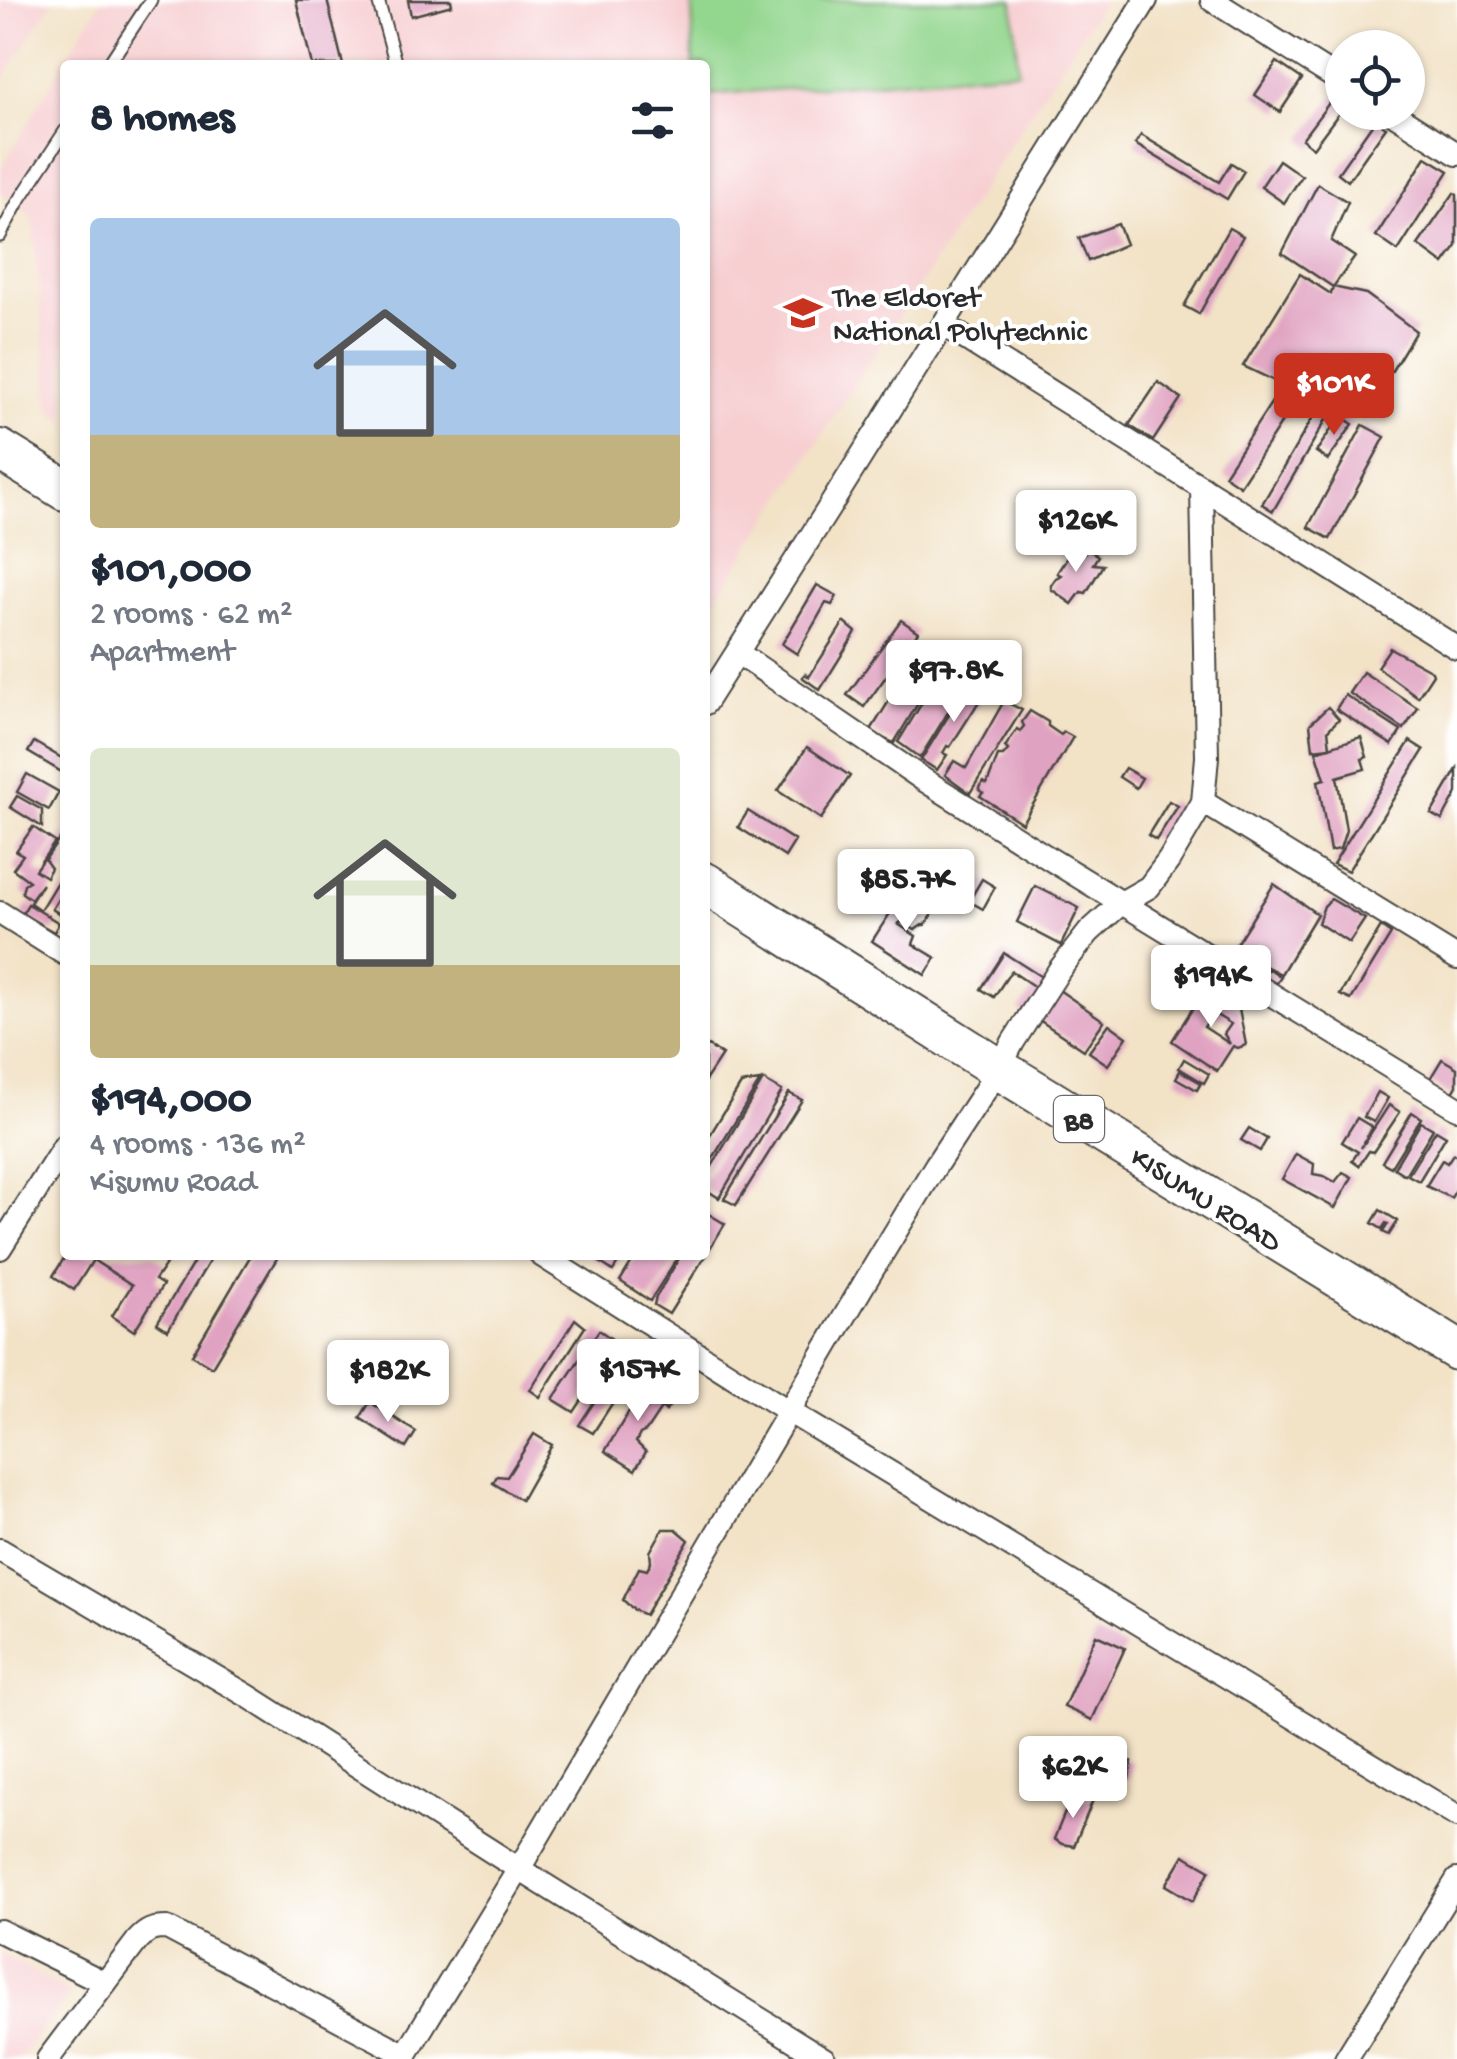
<!DOCTYPE html>
<html lang="en">
<head>
<meta charset="utf-8">
<style>
	:root { --surface:#fff; --page:#f6f6f7; --text:#1f2937; --muted:#747a83; --accent:#c8321e }
	body { margin:0; font-family:"Gochi Hand",sans-serif; background:var(--page); color:var(--text); height:100vh; display:flex; flex-direction:column; font-size:38px; white-space:nowrap }
	* { box-sizing:border-box; margin:0 }
	p { font-size:32px; color:var(--muted) }
	.icon { flex:none; width:55px; height:55px; fill:none; stroke:currentColor; stroke-width:2; stroke-linecap:round; stroke-linejoin:round }
	.map { position:relative; flex:1; overflow:hidden }
	.sheet { position:absolute; left:60px; top:60px; width:650px; height:1200px; display:flex; flex-direction:column; background:var(--surface); border-radius:10px; box-shadow:0 2px 8px #0004 }
	.sheet>* { flex:none }
	.buttons { position:absolute; left:1325px; top:30px; display:grid; gap:20px }
	.buttons a { display:grid; place-items:center; width:100px; height:100px; border-radius:50%; background:var(--surface); box-shadow:0 2px 8px #0004; font-size:50px }
	.price { position:absolute; translate:-50% -85px; padding:0 22px; border-radius:10px; background:#fff; color:#222; font-size:32px; line-height:65px; filter:drop-shadow(0 2px 5px #0008) }
	.price::after { content:''; position:absolute; left:50%; top:60px; width:30px; height:22px; margin-left:-15px; background:inherit; clip-path:polygon(0 0,100% 0,50% 100%) }
	.price.active { background:var(--accent); color:#fff }
	ul { padding:0; list-style:none }
	li { display:grid; align-content:center; gap:20px; height:530px; padding:0 30px }
	li span { display:grid; place-items:center; height:310px; border-radius:10px; color:#555 }
	li>.icon { margin-inline-start:auto }
	span .icon { width:180px; height:180px; fill:#fffc; stroke-width:1 }
	li b { font-size:42px }
	h2 { display:flex; justify-content:space-between; align-items:center; height:120px; padding:0 30px; font-size:42px }
	.map>svg:first-child { display:block }
	.built { fill:#f7cfd1 }
	.green { fill:#93d68e; stroke:#5f805c; stroke-width:2.5 }
	.building { fill:#e0a2c1; fill-rule:evenodd }
	.lines { fill:none; stroke-linecap:round; stroke-linejoin:round }
	.service-casing { stroke:#494642; stroke-width:15 }
	.minor-casing { stroke:#494642; stroke-width:26 }
	.trunk-casing { stroke:#494642; stroke-width:44 }
	.service { stroke:#fff; stroke-width:11 }
	.minor { stroke:#fff; stroke-width:22 }
	.trunk { stroke:#fff; stroke-width:40 }
	.labels { text-anchor:middle; stroke-width:8; stroke-linejoin:round; paint-order:stroke }
	.shield { fill:#fff; stroke:#6b6b6b; stroke-width:2.5 }
	.shield-label { font-size:28px; font-weight:bold; fill:#2b2b2b }
	.poi-label { font-size:30px; fill:#2b2b2b; stroke:#fff; text-anchor:start }
	.street-label { font-size:30px; fill:#2b2b2b; stroke:#fff }
</style>
</head>
<body>
<div class="map">
<svg width="1457" height="2059" viewBox="0 0 1457 2059">
	<rect width="100%" height="100%" fill="#fff"/>
	<filter id="ink" filterUnits="userSpaceOnUse"><feTurbulence type="fractalNoise" baseFrequency=".01" numOctaves="2"/><feDisplacementMap in="SourceGraphic" scale="20" xChannelSelector="R" yChannelSelector="G"/><feConvolveMatrix kernelMatrix="1 2 1 2 8 2 1 2 1" color-interpolation-filters="sRGB"/></filter>
	<filter id="wash" filterUnits="userSpaceOnUse"><feTurbulence type="fractalNoise" baseFrequency=".0048" numOctaves="4" result="noise"/><feDisplacementMap in="SourceGraphic" scale="40" xChannelSelector="R" yChannelSelector="G"/><feGaussianBlur stdDeviation="2.25" result="paint"/><feColorMatrix in="noise" values="0 0 0 0 0 0 0 0 0 0 0 0 0 0 0 0 0 1.4 0 .05"/><feComposite in="paint" operator="in"/></filter>
	<g filter="url(#wash)">
		<rect width="100%" height="100%" fill="#f2e2c6"/>
		<g class="built">
			<path d="M0,0H54L0,84Z"/>
			<path d="M101,0H1104L705,616V65H65V420L50,410L32,216L0,193V170Z"/>
			<path d="M0,1953L70,1993L19,2059H0Z"/>
		</g>
		<path class="green" d="M692,0H1013L1018,71L705,95V65H693Z"/>
		<g id="blocks">
			<g class="building">
				<path d="M296,0H327L343,65H312Z"/>
				<path d="M408,0H451L452,5L411,16Z"/>
				<path d="M1277,62L1302,79L1280,112L1255,95Z"/>
				<path d="M1335,95L1342,101V109L1313,148L1302,139Z"/>
				<path d="M1375,120L1386,127L1348,181L1338,173Z"/>
				<path d="M1141,135L1219,182L1231,163L1244,171L1227,199L1135,144Z"/>
				<path d="M1426,157L1449,171L1398,251L1376,236Z"/>
				<path d="M1279,160L1302,176L1284,203L1261,187Z"/>
				<path d="M1318,184L1348,202L1331,241L1355,257L1333,287L1282,253Z"/>
				<path d="M1454,193L1457,195V246L1444,264L1418,245Z"/>
				<path d="M1118,224L1126,244L1088,261L1079,238Z"/>
				<path d="M1229,228L1243,236L1199,314L1184,306Z"/>
				<path d="M1300,274L1331,294L1333,287L1366,294L1416,331L1370,407L1299,361L1283,385L1243,366Z"/>
				<path d="M1158,382L1181,398L1153,441L1129,425Z"/>
				<path d="M1275,397L1291,408L1240,486L1224,475Z"/>
				<path d="M1323,400L1334,406L1273,511L1262,504Z"/>
				<path d="M1340,416L1353,424L1328,460L1316,452Z"/>
				<path d="M1363,425L1385,437L1330,539L1308,527Z"/>
				<path d="M1073,548L1083,554L1088,549L1098,556L1093,564L1103,565L1086,593L1081,592L1072,604L1051,589V585L1056,578L1061,575L1057,573Z"/>
				<path d="M817,585L837,596L832,605L826,603L797,654L782,644Z"/>
				<path d="M901,620L918,632L864,707L847,695Z"/>
				<path d="M844,622L856,632L820,690L802,677L805,674L809,677Z"/>
				<path d="M1390,648L1432,671L1433,674L1418,697L1377,667Z"/>
				<path d="M920,651L942,664L894,743L882,738L871,730Z"/>
				<path d="M947,662L958,670L954,675L966,683L920,758L898,742Z"/>
				<path d="M1363,672L1418,708L1404,729L1349,693Z"/>
				<path d="M970,681L987,689L950,747L947,746L943,753L947,755L937,770L921,760Z"/>
				<path d="M1345,695L1401,731L1392,745L1336,709Z"/>
				<path d="M1004,701L1022,710L970,793L945,775L954,761L966,768Z"/>
				<path d="M1328,707L1339,719L1328,730L1330,747L1313,749L1310,724Z"/>
				<path d="M1030,711L1048,722V726L1061,735L1064,732L1073,737L1022,823L980,796L983,793L979,790L983,782L987,784L998,756H1003L1008,750L1005,747L1017,729L1020,731L1024,726L1022,722Z"/>
				<path d="M1361,737L1367,757L1362,759L1365,769L1337,777L1346,830L1340,849L1330,851L1318,781L1325,779L1316,751Z"/>
				<path d="M1410,741L1424,750L1348,871L1333,864Z"/>
				<path d="M34,742L65,760V774L28,752Z"/>
				<path d="M807,747L850,776L821,819L778,791Z"/>
				<path d="M1125,768L1142,778L1136,788L1119,777Z"/>
				<path d="M1457,769V793L1442,820L1431,814Z"/>
				<path d="M27,774L59,792L49,810L17,792Z"/>
				<path d="M17,796L42,810V827L10,807Z"/>
				<path d="M1169,801L1178,806L1156,840L1148,835Z"/>
				<path d="M748,811L795,841L785,857L738,827Z"/>
				<path d="M33,827L55,842L35,870L46,877L51,868L45,860L65,831V869L40,910L30,903L42,884L31,899L22,893L24,884L29,881L13,869L23,855L16,851Z"/>
				<path d="M982,879L995,887L983,909L969,901Z"/>
				<path d="M1274,884L1317,914L1281,974L1265,966L1264,968L1248,957V954L1236,944Z"/>
				<path d="M1035,886L1079,908L1061,945L1017,922Z"/>
				<path d="M65,888V917L52,909Z"/>
				<path d="M903,893L933,913L925,925H922L915,930L901,922L898,924L916,936L913,944L936,958L925,975L872,941Z"/>
				<path d="M1331,899L1365,919L1349,943L1318,923L1324,906Z"/>
				<path d="M28,904L59,923L54,932L22,914Z"/>
				<path d="M1381,927L1391,934L1351,1000L1340,995Z"/>
				<path d="M1233,947L1265,971L1270,969L1281,977L1270,993L1223,960Z"/>
				<path d="M1004,953L1054,985L1032,1019L1019,1011L1035,987L1011,971L994,997L981,989Z"/>
				<path d="M1206,987L1239,1009L1246,1045L1238,1048L1233,1046L1217,1071L1172,1041ZM1213,1013L1231,1024L1224,1034L1230,1044L1204,1027Z"/>
				<path d="M1056,988L1104,1021L1084,1050L1036,1018Z"/>
				<path d="M1109,1024L1127,1037L1108,1065L1089,1052Z"/>
				<path d="M705,1044L722,1055L705,1081Z"/>
				<path d="M1184,1059L1209,1074L1204,1083L1179,1068Z"/>
				<path d="M1442,1059L1457,1068V1086L1451,1096L1428,1082Z"/>
				<path d="M1180,1071L1201,1083L1197,1090L1176,1078Z"/>
				<path d="M763,1080L782,1091L719,1198L705,1189V1178Z"/>
				<path d="M760,1081L705,1171V1143L741,1084Z"/>
				<path d="M1378,1092L1388,1098L1374,1122L1364,1117Z"/>
				<path d="M789,1093L802,1100L736,1205L724,1199Z"/>
				<path d="M1389,1105L1400,1112L1373,1152L1369,1151L1359,1166L1352,1161L1358,1152L1342,1142L1357,1118L1372,1127L1361,1148Z"/>
				<path d="M1412,1112L1421,1118L1391,1167L1382,1162Z"/>
				<path d="M1421,1122L1433,1129L1405,1175L1394,1168Z"/>
				<path d="M1249,1128L1267,1139L1260,1151L1241,1140Z"/>
				<path d="M1436,1130L1446,1136L1419,1181L1408,1175Z"/>
				<path d="M1296,1154L1314,1164L1313,1174L1324,1176L1335,1182L1343,1172L1352,1177L1335,1208L1282,1179Z"/>
				<path d="M1453,1154L1457,1156V1188L1451,1198L1426,1186L1442,1160L1447,1163Z"/>
				<path d="M1380,1210L1398,1221L1389,1235L1383,1232L1388,1224L1386,1223L1382,1229L1372,1223Z"/>
				<path d="M707,1213L725,1224L669,1314L654,1305L656,1297L681,1255H705V1217Z"/>
				<path d="M66,1255H151L166,1264L155,1280L163,1285L134,1331L112,1316L132,1285L93,1260L74,1290L53,1276Z"/>
				<path d="M198,1255H213L168,1330L157,1323Z"/>
				<path d="M251,1255H279L212,1367L192,1355Z"/>
				<path d="M589,1255H623L613,1271Z"/>
				<path d="M636,1255H679L650,1301L620,1281Z"/>
				<path d="M575,1319L585,1327L540,1397L530,1390Z"/>
				<path d="M599,1330L619,1344L574,1412L553,1399Z"/>
				<path d="M628,1350L641,1359L593,1433L579,1425Z"/>
				<path d="M648,1380L675,1397L666,1411L662,1407L646,1431L640,1434L636,1442L646,1452L635,1470L605,1451Z"/>
				<path d="M370,1402L416,1432L406,1448L360,1418Z"/>
				<path d="M534,1434L552,1445L521,1500L493,1483L497,1476L507,1477Z"/>
				<path d="M663,1529H676L689,1540L645,1615L634,1610L623,1600L639,1568L647,1570L651,1562L650,1552Z"/>
				<path d="M1096,1635L1125,1648L1092,1720L1064,1707Z"/>
				<path d="M1099,1747L1116,1749V1758L1132,1762L1129,1779L1096,1773Z"/>
				<path d="M1073,1793L1083,1799L1093,1800L1074,1846L1062,1844L1054,1839Z"/>
				<path d="M1184,1855L1210,1870L1193,1901L1166,1885Z"/>
			</g>
		</g>
	</g>
	<g filter="url(#ink)">
		<use href="#blocks" fill-opacity="0" stroke="#494642" stroke-width="2.5"/>
		<g class="lines">
			<g class="service-casing">
				<g id="service">
					<path d="M378,0L396,65"/>
					<path d="M108,65L151,0"/>
					<path d="M0,236L17,204L65,131"/>
				</g>
			</g>
			<g class="minor-casing">
				<g id="minor">
					<path d="M1212,0L1342,82"/>
					<path d="M1391,112L1457,154"/>
					<path d="M944,325L1457,648"/>
					<path d="M738,653L921,778L1050,859L1457,1108"/>
					<path d="M705,703L827,511L1146,0"/>
					<path d="M1203,802L1457,958"/>
					<path d="M0,913L65,954"/>
					<path d="M0,1248L65,1145"/>
					<path d="M541,1255L788,1411L1457,1816"/>
					<path d="M0,1550L248,1696L519,1869L824,2059"/>
					<path d="M0,1931L105,1983"/>
					<path d="M48,2059L137,1941C147,1930 152,1928 167,1928L406,2055"/>
					<path d="M403,2059L519,1869L865,1282L936,1165L999,1069L1013,1042L1060,969L1089,932L1121,903L1149,887L1169,860L1203,802L1207,757L1202,487"/>
					<path d="M1346,2059L1457,1880"/>
				</g>
			</g>
			<g class="trunk-casing">
				<g id="trunk">
					<path d="M0,450L65,490"/>
					<path d="M705,883L999,1069L1457,1350"/>
				</g>
			</g>
			<use href="#service" class="service"/>
			<use href="#minor" class="minor"/>
			<use href="#trunk" class="trunk"/>
		</g>
	</g>
	<defs>
		<g id="university-bare" transform="scale(3)"><path d="M0-5L7-2L0 1L-7-2ZM-4 1L0 2.5L4 1V4Q0 6-4 4Z" fill="#c8321e" stroke="#fff" stroke-width="2.5" paint-order="stroke"/></g>
	</defs>
	<g fill-rule="evenodd">
		<use href="#university-bare" x="803" y="313"/>
	</g>
	<g class="labels">
		<rect class="shield" x="1054" y="1096" width="50" height="46" rx="8"/>
		<g class="shield-label">
			<text x="1079" y="1129">B8</text>
		</g>
		<g class="poi-label">
			<text x="833" y="306">The Eldoret<tspan x="833" dy="34">National Polytechnic</tspan></text>
		</g>
		<g class="street-label">
			<text transform="translate(1207 1198) rotate(32)" y="10">KISUMU ROAD</text>
		</g>
	</g>
</svg>
<div class="buttons">
<a><svg class="icon" aria-label="locate" viewBox="0 0 24 24"><circle cx="12" cy="12" r="6"/><path d="M12 2v4M12 18v4M2 12h4M18 12h4"/></svg></a>
</div>
<b class="price active" style="left:1334px;top:438px">$101K</b>
<b class="price" style="left:1076px;top:575px">$126K</b>
<b class="price" style="left:954px;top:725px">$97.8K</b>
<b class="price" style="left:906px;top:934px">$85.7K</b>
<b class="price" style="left:1211px;top:1030px">$194K</b>
<b class="price" style="left:638px;top:1424px">$157K</b>
<b class="price" style="left:388px;top:1425px">$182K</b>
<b class="price" style="left:1073px;top:1821px">$62K</b>
<section class="sheet">
<h2>8 homes<svg class="icon" aria-label="filters" viewBox="0 0 24 24"><path d="M4 7h16M4 17h16"/><circle cx="9" cy="7" r="2"/><circle cx="15" cy="17" r="2"/></svg></h2>
<ul>
<li><span style="background:linear-gradient(#a9c7e8 70%,#c2b280 0)"><svg class="icon" aria-label="home" viewBox="0 0 24 24"><path d="M3 11l9-7 9 7M6 9v11h12V9"/></svg></span><div><b>$101,000</b><p>2 rooms · 62 m²</p><p>Apartment</p></div></li>
<li><span style="background:linear-gradient(#dfe7d0 70%,#c2b280 0)"><svg class="icon" aria-label="home" viewBox="0 0 24 24"><path d="M3 11l9-7 9 7M6 9v11h12V9"/></svg></span><div><b>$194,000</b><p>4 rooms · 136 m²</p><p>Kisumu Road</p></div></li>
</ul>
</section>
</div>
</body>
</html>
